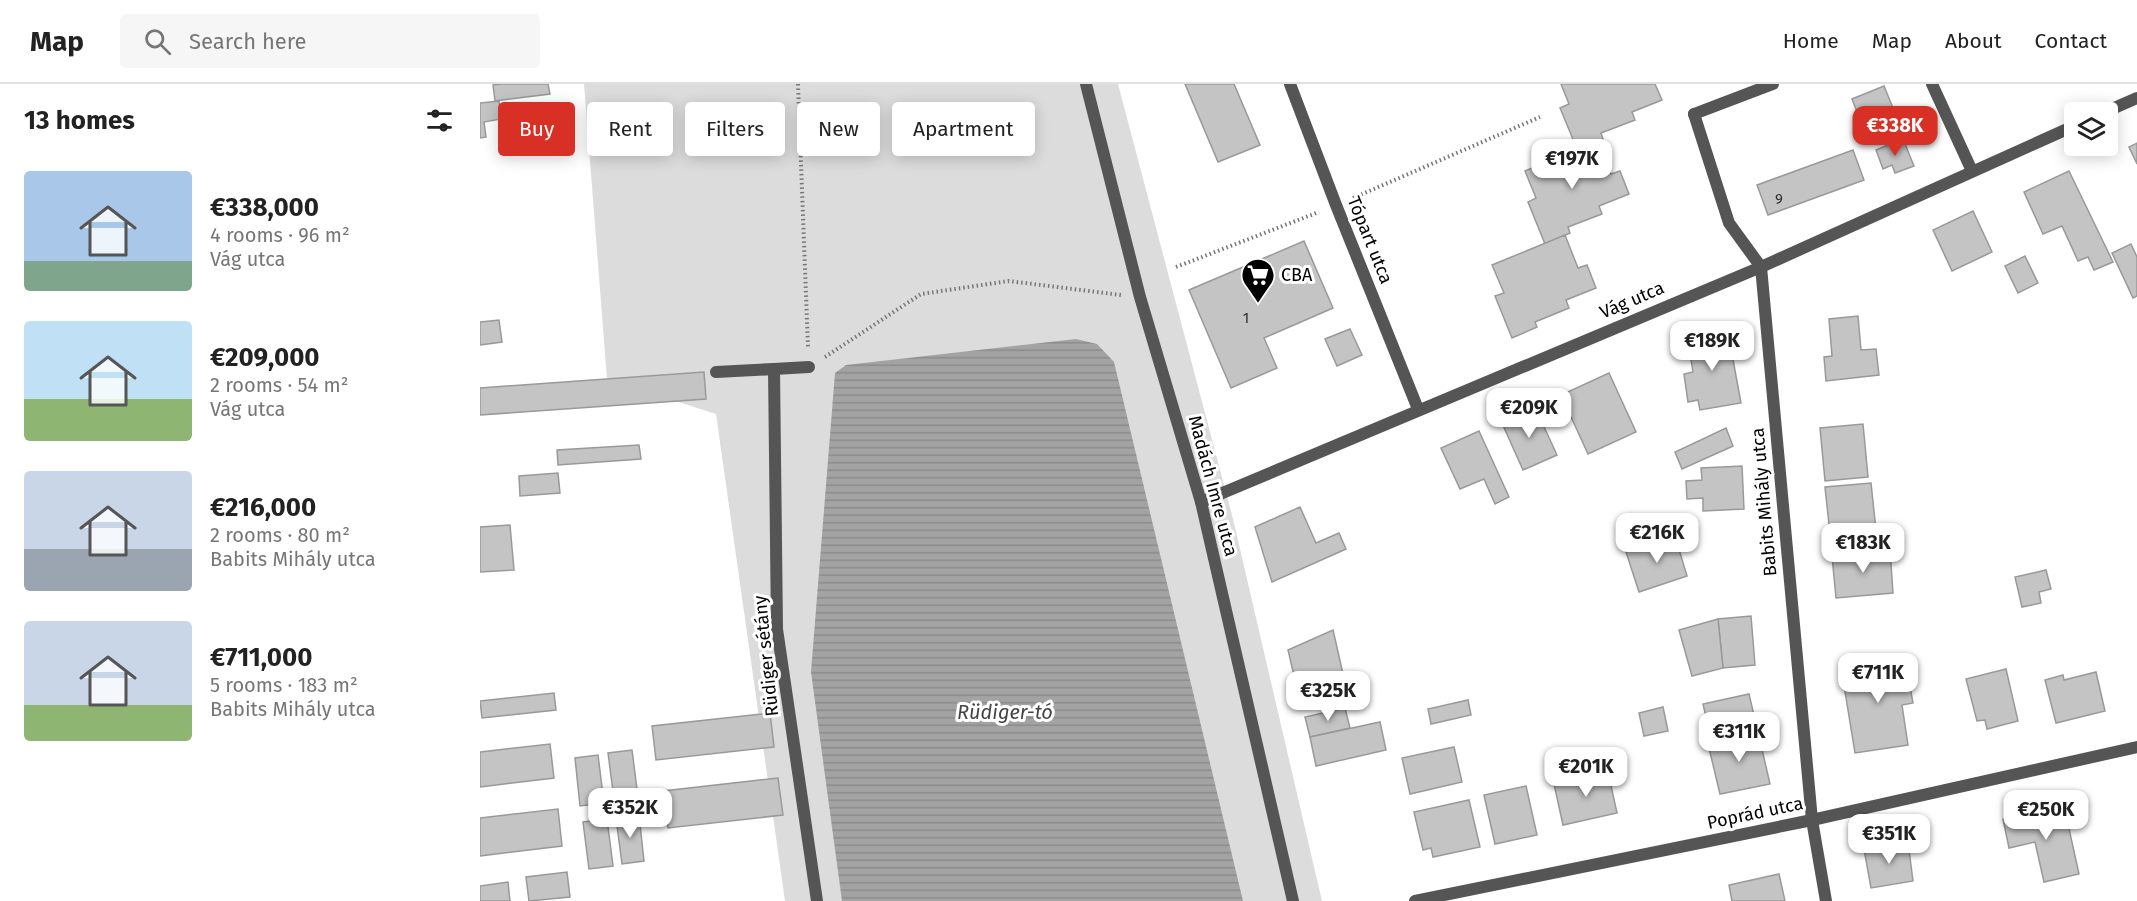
<!DOCTYPE html>
<html lang="en">
<head>
<meta charset="utf-8">
<style>
	:root { --surface:#fff; --page:#f6f6f6; --text:#222; --muted:#767676; --line:#e0e0e0; --accent:#d93025 }
	body { margin:0; font-family:"Fira Sans",sans-serif; background:var(--page); color:var(--text); height:100vh; display:flex; flex-direction:column; font-size:22px; white-space:nowrap }
	* { box-sizing:border-box; margin:0 }
	p { font-size:20px; color:var(--muted) }
	.icon { flex:none; width:33px; height:33px; fill:none; stroke:currentColor; stroke-width:2; stroke-linecap:round; stroke-linejoin:round }
	.map { position:relative; flex:1; overflow:hidden }
	.details { display:flex; flex-direction:column; background:var(--surface); width:480px }
	.details>* { flex:none }
	.top-card { position:absolute; left:18px; top:18px; width:570px; height:54px; display:flex; gap:12px }
	.tools { position:absolute; left:1584px; top:18px; display:grid; gap:12px }
	.tools a { display:grid; place-items:center; width:54px; height:54px; border-radius:6px; background:var(--surface); box-shadow:0 3px 15px #0003; font-size:30px }
	.price { position:absolute; translate:-50% -51px; padding:0 14px; border-radius:12px; background:#fff; color:#222; font-size:20px; line-height:39px; filter:drop-shadow(0 2px 3px #0008) }
	.price::after { content:''; position:absolute; left:50%; top:36px; width:18px; height:14px; margin-left:-9px; background:inherit; clip-path:polygon(0 0,100% 0,50% 100%) }
	.price.selected { background:var(--accent); color:#fff }
	ul { padding:0; list-style:none }
	li { display:flex; align-items:center; gap:18px; height:150px; padding:0 24px }
	li span { display:grid; place-items:center; flex:none; width:168px; height:120px; border-radius:6px; color:#555 }
	li>.icon { margin-inline-start:auto }
	span .icon { width:72px; height:72px; fill:#fffc; stroke-width:1 }
	li b { font-size:26px }
	h2 { display:flex; justify-content:space-between; align-items:center; height:72px; padding:0 24px; font-size:26px }
	.pill { padding:0 21px; border-radius:6px; background:var(--surface); box-shadow:0 3px 15px #0003; font-size:21px; line-height:54px }
	.pill.selected { background:var(--accent); color:#fff }
	header { display:flex; align-items:center; gap:36px; box-sizing:border-box; height:84px; padding:0 30px; background:var(--surface); border-bottom:2px solid var(--line) }
	header strong { font-size:28px }
	nav { display:flex; gap:33px; margin-inline-start:auto; font-size:21px }
	.search { width:420px; height:54px; background:var(--page); display:flex; align-items:center; gap:15px; box-sizing:border-box; padding:0 21px; border-radius:6px; color:var(--muted); font-size:22px }
	main { display:flex; flex:1; min-height:0 }
	.map>svg:first-child { display:block }
	.park { fill:#dcdcdc }
	.water { fill:url(#water-rules) }
	.building { fill:#c4c4c4; stroke:#999; stroke-width:1.5 }
	.lines { fill:none; stroke-linecap:round; stroke-linejoin:round }
	.path { stroke:#777; stroke-width:4; stroke-dasharray:1.5 3; stroke-linecap:butt }
	.lane { stroke:#555; stroke-width:12 }
	.street { stroke:#555; stroke-width:12 }
	.labels { text-anchor:middle; stroke-width:6; stroke-linejoin:round; paint-order:stroke }
	.number-label { font-size:15px; fill:#313131 }
	.street-label { font-size:18px; fill:#000; stroke:#fff }
	.poi-label { font-size:18px; fill:#000; stroke:#fff; text-anchor:start }
	.water-label { font-size:20px; font-style:italic; fill:#444; stroke:#fff }
</style>
</head>
<body>
<header>
<strong>Map</strong>
<div class="search"><svg class="icon" aria-label="search" viewBox="0 0 24 24"><circle cx="10" cy="10" r="6"/><path d="M15 15l6 6"/></svg>Search here</div>
<nav><a>Home</a><a>Map</a><a>About</a><a>Contact</a></nav>
</header>
<main>
<section class="details">
<h2>13 homes<svg class="icon" aria-label="filters" viewBox="0 0 24 24"><path d="M4 7h16M4 17h16"/><circle cx="9" cy="7" r="2"/><circle cx="15" cy="17" r="2"/></svg></h2>
<ul>
<li><span style="background:linear-gradient(#a9c7e8 75%,#7fa58c 0)"><svg class="icon" aria-label="home" viewBox="0 0 24 24"><path d="M3 11l9-7 9 7M6 9v11h12V9"/></svg></span><div><b>€338,000</b><p>4 rooms · 96 m²</p><p>Vág utca</p></div></li>
<li><span style="background:linear-gradient(#bfe0f5 65%,#8fb573 0)"><svg class="icon" aria-label="home" viewBox="0 0 24 24"><path d="M3 11l9-7 9 7M6 9v11h12V9"/></svg></span><div><b>€209,000</b><p>2 rooms · 54 m²</p><p>Vág utca</p></div></li>
<li><span style="background:linear-gradient(#c9d6e8 65%,#9aa5b1 0)"><svg class="icon" aria-label="home" viewBox="0 0 24 24"><path d="M3 11l9-7 9 7M6 9v11h12V9"/></svg></span><div><b>€216,000</b><p>2 rooms · 80 m²</p><p>Babits Mihály utca</p></div></li>
<li><span style="background:linear-gradient(#c9d6e8 70%,#8fb573 0)"><svg class="icon" aria-label="home" viewBox="0 0 24 24"><path d="M3 11l9-7 9 7M6 9v11h12V9"/></svg></span><div><b>€711,000</b><p>5 rooms · 183 m²</p><p>Babits Mihály utca</p></div></li>
</ul>
</section>
<div class="map">
<svg width="1657" height="817" viewBox="0 0 1657 817">
	<defs>
		<pattern id="water-rules" width="6" height="5" patternUnits="userSpaceOnUse" patternTransform="scale(1.5)"><rect width="6" height="5" fill="#a3a3a3"/><path d="M0 2.5h6" fill="none" stroke="#8b8b8b"/></pattern>
	</defs>
	<rect width="100%" height="100%" fill="#fff"/>
	<path class="park" d="M104,0H638L753,435L842,817H305L236,330L127,295Z"/>
	<path class="water" d="M596,255L617,260L634,278L763,817H362L331,588L355,289L366,281Z"/>
	<g class="building">
		<path d="M22,0H68L70,10L15,17L13,1Z"/>
		<path d="M705,0H754L780,61L738,78Z"/>
		<path d="M1081,0H1175L1182,16L1152,28L1155,36L1121,49L1123,55L1097,65L1080,24L1089,20Z"/>
		<path d="M1404,2L1422,46L1389,59L1372,15Z"/>
		<path d="M19,17L21,35L4,38L6,53L0,54V19Z"/>
		<path d="M1423,55L1434,82L1415,89L1412,81L1403,85L1396,66Z"/>
		<path d="M1118,57L1131,90L1140,87L1149,110L1119,122L1122,130L1088,143L1090,149L1065,160L1048,118L1056,114L1045,87Z"/>
		<path d="M1657,59V80L1649,63Z"/>
		<path d="M1373,66L1384,96L1288,131L1277,101Z"/>
		<path d="M1589,87L1633,178L1614,186L1608,173L1598,177L1582,142L1563,150L1544,108Z"/>
		<path d="M1493,127L1512,168L1472,187L1453,146Z"/>
		<path d="M1085,151L1098,184L1107,181L1116,204L1086,216L1089,224L1055,238L1057,243L1032,254L1015,212L1024,209L1012,181Z"/>
		<path d="M824,157L853,224L784,254L797,284L751,304L709,206Z"/>
		<path d="M1651,160L1657,173V212L1653,214L1632,169Z"/>
		<path d="M1545,172L1558,199L1538,209L1525,182Z"/>
		<path d="M1378,232L1381,266L1396,265L1399,291L1346,297L1344,273L1352,272L1349,235Z"/>
		<path d="M19,236L22,258L0,261V238Z"/>
		<path d="M1247,243L1261,319L1220,326L1218,316L1208,318L1204,290L1213,288L1208,257Z"/>
		<path d="M870,245L882,271L857,282L845,255Z"/>
		<path d="M224,288L226,315L0,331V304Z"/>
		<path d="M1129,289L1156,348L1108,370L1081,311Z"/>
		<path d="M1055,323L1077,371L1043,386L1022,339Z"/>
		<path d="M1383,340L1388,393L1345,397L1340,344Z"/>
		<path d="M1246,344L1253,362L1202,385L1195,368Z"/>
		<path d="M999,347L1029,413L1015,420L1004,395L980,405L961,364Z"/>
		<path d="M159,361L161,375L78,381L77,366Z"/>
		<path d="M1262,382L1264,425L1223,427V414L1207,415L1206,397L1222,396L1221,384Z"/>
		<path d="M78,389L80,409L40,412L39,392Z"/>
		<path d="M1391,399L1396,446L1350,450L1345,403Z"/>
		<path d="M820,423L836,459L859,449L866,465L792,498L775,443Z"/>
		<path d="M30,441L34,486L0,488V443Z"/>
		<path d="M1195,452L1207,492L1159,508L1146,468Z"/>
		<path d="M1410,466L1413,509L1356,514L1352,472Z"/>
		<path d="M1566,486L1571,505L1559,508L1561,519L1542,523L1535,493Z"/>
		<path d="M1271,532L1275,581L1243,584L1238,535Z"/>
		<path d="M1238,535L1243,584L1212,592L1199,546Z"/>
		<path d="M853,546L866,603L819,613L808,566Z"/>
		<path d="M1424,570L1433,619L1422,621L1428,661L1375,669L1362,589L1389,584L1387,576Z"/>
		<path d="M1526,585L1538,637L1507,645L1505,636L1497,637L1486,595Z"/>
		<path d="M1616,588L1625,627L1576,639L1565,596L1583,591L1584,596Z"/>
		<path d="M74,609L76,626L2,634L0,617Z"/>
		<path d="M1269,610L1278,648L1255,654L1252,641L1229,646L1223,620Z"/>
		<path d="M988,616L991,631L951,640L948,625Z"/>
		<path d="M1183,623L1188,647L1164,652L1159,629Z"/>
		<path d="M865,624L870,644L830,653L825,633Z"/>
		<path d="M290,629L294,663L176,676L172,642Z"/>
		<path d="M900,638L906,666L836,682L830,653Z"/>
		<path d="M1278,648L1290,700L1240,710L1228,660Z"/>
		<path d="M70,660L74,694L0,703V668Z"/>
		<path d="M974,663L982,698L930,710L922,674Z"/>
		<path d="M152,666L158,713L134,715L128,669Z"/>
		<path d="M118,671L124,719L100,722L95,674Z"/>
		<path d="M1128,688L1137,729L1083,741L1074,700Z"/>
		<path d="M298,694L303,731L188,744L183,707Z"/>
		<path d="M1046,702L1057,751L1015,760L1004,711Z"/>
		<path d="M989,716L1000,763L953,773L951,764L943,766L934,728Z"/>
		<path d="M1584,722L1599,790L1564,798L1555,758L1529,764L1523,735Z"/>
		<path d="M78,725L82,762L0,772V734Z"/>
		<path d="M159,731L164,777L142,780L136,734Z"/>
		<path d="M127,735L133,782L109,785L103,738Z"/>
		<path d="M1428,758L1433,797L1391,804L1384,765Z"/>
		<path d="M87,788L90,813L49,817L46,793Z"/>
		<path d="M1299,790L1305,817H1252L1249,801Z"/>
		<path d="M28,798L30,817H0V802Z"/>
	</g>
	<g class="lines">
		<g class="path">
			<path d="M318,0L328,263"/>
			<path d="M873,114L1060,33"/>
			<path d="M696,183L839,128"/>
			<path d="M345,273L441,210L529,197L641,211"/>
		</g>
		<g class="lane">
			<path d="M810,0L856,121L938,325"/>
			<path d="M1452,0L1492,87"/>
			<path d="M1214,30L1293,0"/>
			<path d="M329,283L294,285L297,545L337,817"/>
			<path d="M236,288L294,285"/>
		</g>
		<g class="street">
			<path d="M606,0L660,213L721,418L813,817"/>
			<path d="M1625,28L1657,14"/>
			<path d="M1214,30L1249,139L1281,183L1332,736L1346,817"/>
			<path d="M721,418L1281,183L1594,42"/>
			<path d="M935,817L1332,736L1657,663"/>
		</g>
	</g>
	<defs>
		<g id="supermarket-pin" transform="scale(1.725)"><path d="M0 17L-7.5 6A9.5 9.5 0 1 1 7.5 6Z" fill="#000" stroke="#fff"/><path d="M-6-5.5h2.5l.6 2H6L4.5 2H-2.5L-4.4-4H-6ZM-1.5 3.2a1.3 1.3 0 1 0 .1 0ZM3 3.2a1.3 1.3 0 1 0 .1 0Z" fill="#fff"/></g>
	</defs>
	<g fill-rule="evenodd">
		<use href="#supermarket-pin" x="778" y="191"/>
	</g>
	<g class="labels">
		<g class="number-label">
			<text x="1299" y="120">9</text>
			<text x="766" y="239">1</text>
		</g>
		<g class="street-label">
			<text transform="translate(890 156) rotate(68)" y="6">Tópart utca</text>
			<text transform="translate(1152 216) rotate(-23)" y="6">Vág utca</text>
			<text transform="translate(733 402) rotate(75)" y="6">Madách Imre utca</text>
			<text transform="translate(1284 418) rotate(-95)" y="6">Babits Mihály utca</text>
			<text transform="translate(286 572) rotate(-96)" y="6">Rüdiger sétány</text>
			<text transform="translate(1275 729) rotate(-12)" y="6">Poprád utca</text>
		</g>
		<g class="poi-label">
			<text x="801" y="197">CBA</text>
		</g>
		<g class="water-label">
			<text x="525" y="635">Rüdiger-tó</text>
		</g>
	</g>
</svg>
<div class="tools">
<a><svg class="icon" aria-label="layers" viewBox="0 0 24 24"><path d="M12 4l9 5-9 5-9-5zM3 14l9 5 9-5"/></svg></a>
</div>
<b class="price selected" style="left:1415px;top:73px">€338K</b>
<b class="price" style="left:1092px;top:106px">€197K</b>
<b class="price" style="left:1232px;top:288px">€189K</b>
<b class="price" style="left:1049px;top:355px">€209K</b>
<b class="price" style="left:1177px;top:480px">€216K</b>
<b class="price" style="left:1383px;top:490px">€183K</b>
<b class="price" style="left:1398px;top:620px">€711K</b>
<b class="price" style="left:848px;top:638px">€325K</b>
<b class="price" style="left:1259px;top:679px">€311K</b>
<b class="price" style="left:1106px;top:714px">€201K</b>
<b class="price" style="left:150px;top:755px">€352K</b>
<b class="price" style="left:1566px;top:757px">€250K</b>
<b class="price" style="left:1409px;top:781px">€351K</b>
<div class="top-card">
<a class="pill selected">Buy</a>
<a class="pill">Rent</a>
<a class="pill">Filters</a>
<a class="pill">New</a>
<a class="pill">Apartment</a>
</div>
</div>
</main>
</body>
</html>
